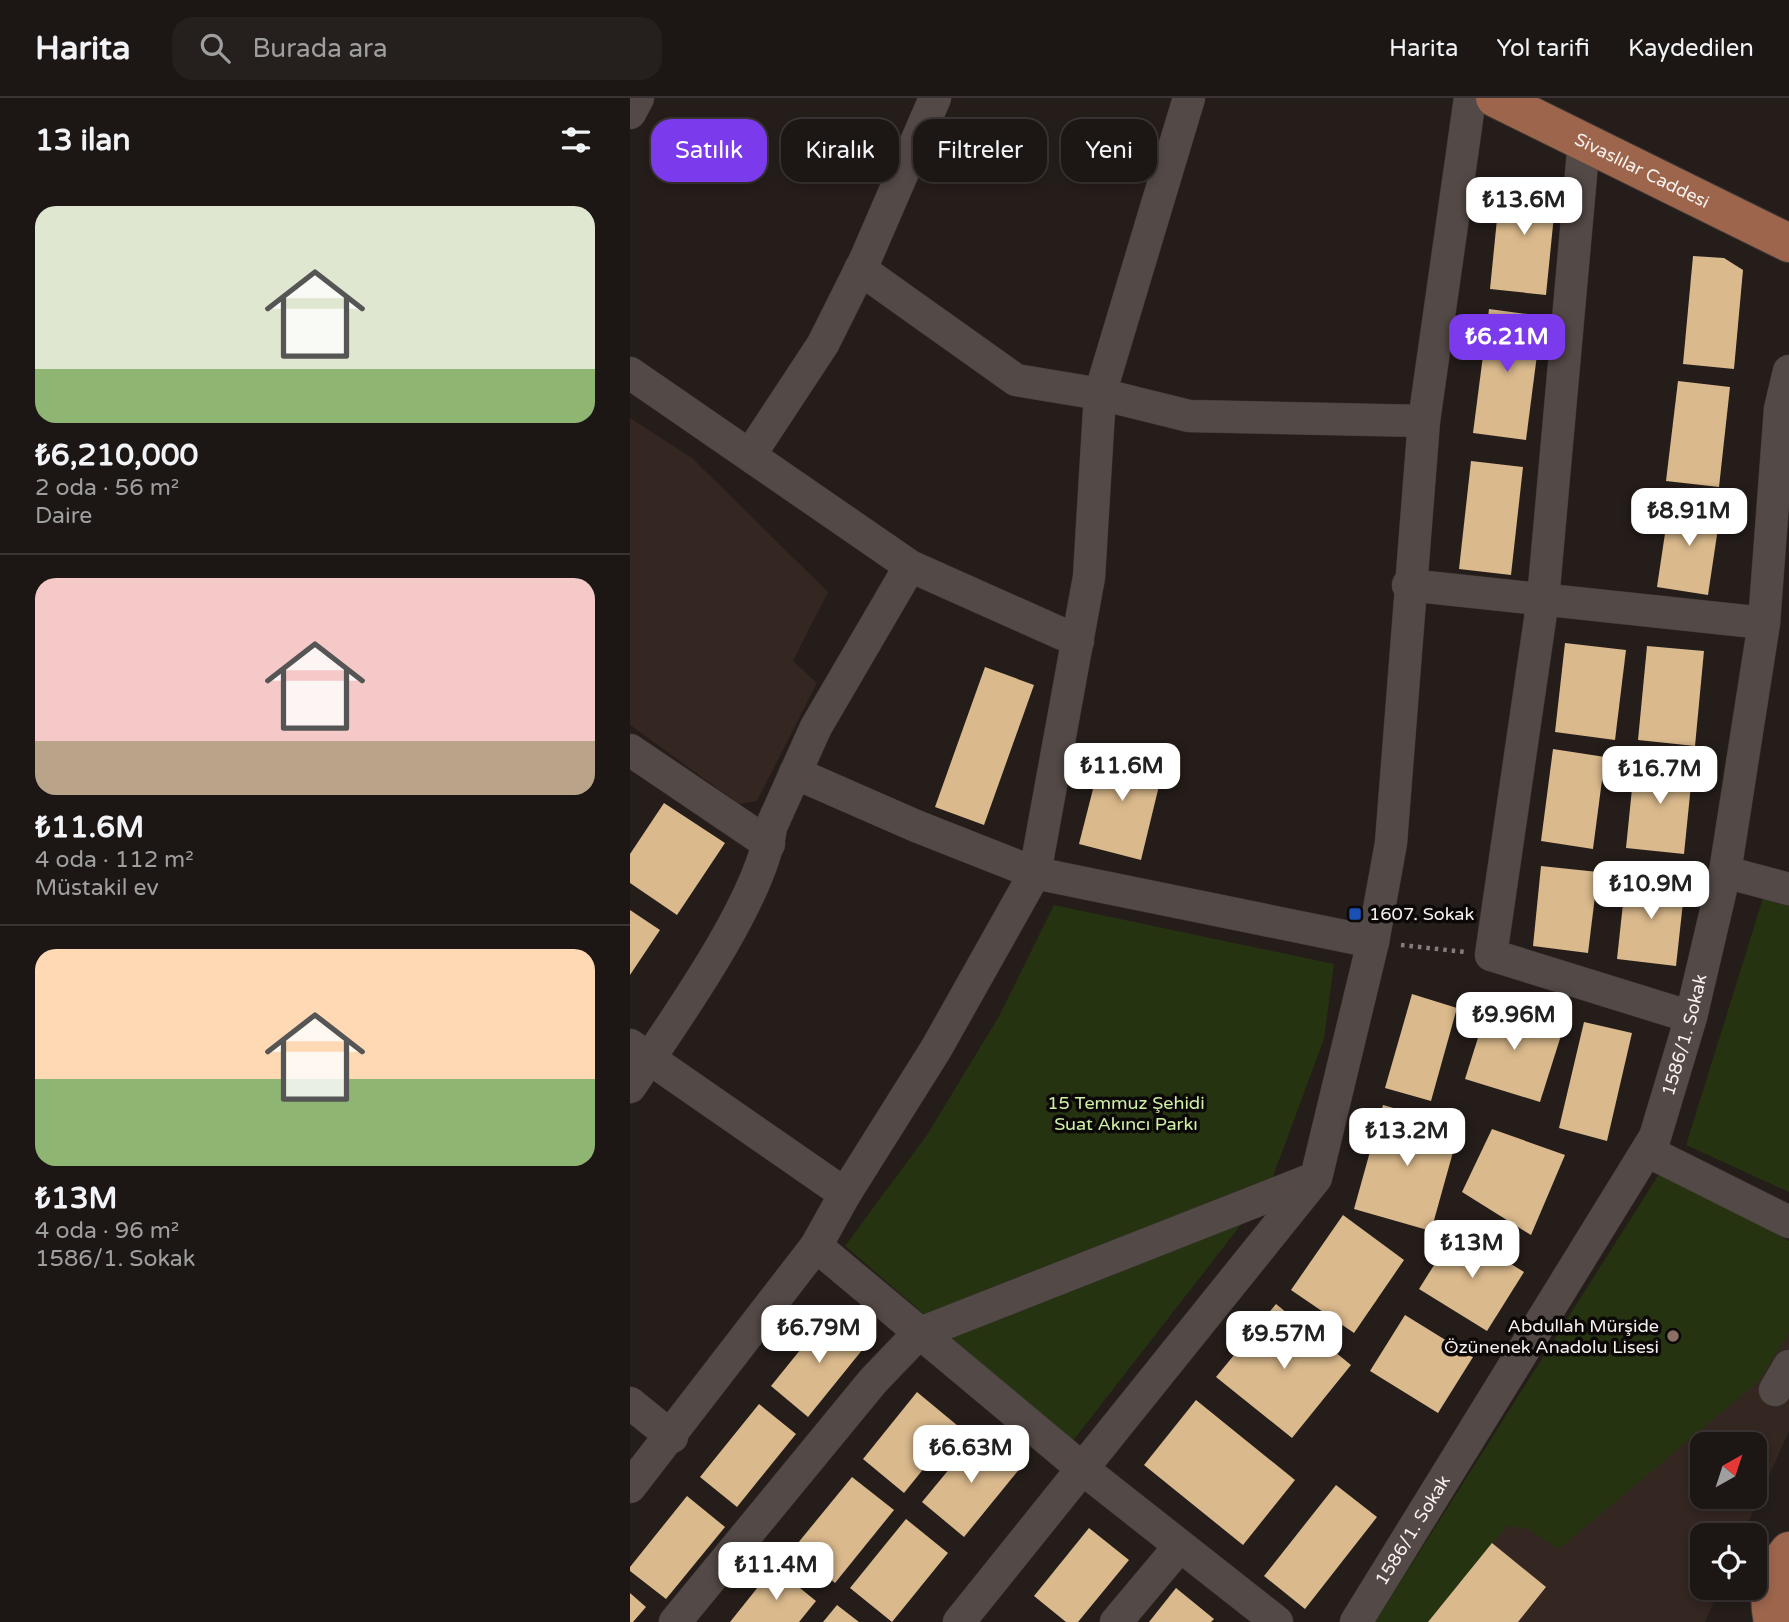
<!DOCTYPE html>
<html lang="tr">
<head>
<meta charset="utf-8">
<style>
	:root { --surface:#1c1614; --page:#251f1d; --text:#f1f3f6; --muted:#a09fa0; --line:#3a3534; --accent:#7c3aed }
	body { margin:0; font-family:"Varela Round",sans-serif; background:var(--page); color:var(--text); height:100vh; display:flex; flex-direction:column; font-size:26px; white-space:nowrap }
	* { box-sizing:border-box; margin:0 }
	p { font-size:23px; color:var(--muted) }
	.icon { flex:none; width:38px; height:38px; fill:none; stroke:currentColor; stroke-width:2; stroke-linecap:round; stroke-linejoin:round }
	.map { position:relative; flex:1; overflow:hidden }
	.details { display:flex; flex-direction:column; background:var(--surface); width:630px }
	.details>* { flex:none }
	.top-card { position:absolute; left:21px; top:21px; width:665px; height:63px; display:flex; gap:14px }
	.needle { width:46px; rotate:39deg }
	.controls { position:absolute; left:1060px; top:1334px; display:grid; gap:14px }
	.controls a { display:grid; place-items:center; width:77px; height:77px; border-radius:14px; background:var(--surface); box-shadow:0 4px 10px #0003,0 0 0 2px var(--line); font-size:35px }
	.price { position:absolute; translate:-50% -60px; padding:0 16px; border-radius:14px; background:#fff; color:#222; font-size:23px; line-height:46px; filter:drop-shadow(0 2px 4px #0008) }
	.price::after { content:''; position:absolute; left:50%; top:42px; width:21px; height:16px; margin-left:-10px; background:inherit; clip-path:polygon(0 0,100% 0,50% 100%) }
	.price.selected { background:var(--accent); color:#fff }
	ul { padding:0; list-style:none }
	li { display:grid; align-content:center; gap:14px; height:371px; padding:0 35px }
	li+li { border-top:2px solid var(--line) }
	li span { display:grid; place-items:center; height:217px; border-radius:21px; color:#555 }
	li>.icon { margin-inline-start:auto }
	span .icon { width:126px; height:126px; fill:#fffc; stroke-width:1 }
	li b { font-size:30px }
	h2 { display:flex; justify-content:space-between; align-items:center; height:84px; padding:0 35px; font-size:30px }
	.tag { padding:0 24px; border-radius:21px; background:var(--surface); box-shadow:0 4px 10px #0003,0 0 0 2px var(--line); font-size:24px; line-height:63px }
	.tag.selected { background:var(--accent); color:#fff }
	header { display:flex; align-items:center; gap:42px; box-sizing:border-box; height:98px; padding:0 35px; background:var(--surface); border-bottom:2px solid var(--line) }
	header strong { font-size:33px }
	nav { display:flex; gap:38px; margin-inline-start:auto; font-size:24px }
	.search { width:490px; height:63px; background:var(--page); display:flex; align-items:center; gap:18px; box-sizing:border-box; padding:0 24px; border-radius:21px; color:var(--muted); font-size:26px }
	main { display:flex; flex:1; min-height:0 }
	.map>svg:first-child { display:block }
	.built { fill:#342621; fill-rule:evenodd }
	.green { fill:#253311 }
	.building { fill:#dab98c }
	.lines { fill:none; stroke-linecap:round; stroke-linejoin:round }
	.minor-casing { stroke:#413a38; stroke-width:33 }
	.major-casing { stroke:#413a38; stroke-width:40 }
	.path { stroke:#857d7b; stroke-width:4.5; stroke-dasharray:3.5 5; stroke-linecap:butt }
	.minor { stroke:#534946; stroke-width:32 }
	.major { stroke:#9c654c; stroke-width:38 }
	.transit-dot { fill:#1a4fb4; stroke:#0b0807; stroke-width:2.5 }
	.education-dot { fill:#8d6e63; stroke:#0b0807; stroke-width:2.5 }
	.labels { text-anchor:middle; stroke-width:7; stroke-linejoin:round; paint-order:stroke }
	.street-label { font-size:18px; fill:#f6f0ee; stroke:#0b0807 }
	.poi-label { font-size:18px; fill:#f6f0ee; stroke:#0b0807; text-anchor:start }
	.park-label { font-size:18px; fill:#cfefa7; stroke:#0b0807 }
</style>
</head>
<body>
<header>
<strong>Harita</strong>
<div class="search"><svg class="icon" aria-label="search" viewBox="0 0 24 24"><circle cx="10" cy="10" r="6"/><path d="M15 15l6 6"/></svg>Burada ara</div>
<nav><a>Harita</a><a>Yol tarifi</a><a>Kaydedilen</a></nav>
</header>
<main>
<section class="details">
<h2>13 ilan<svg class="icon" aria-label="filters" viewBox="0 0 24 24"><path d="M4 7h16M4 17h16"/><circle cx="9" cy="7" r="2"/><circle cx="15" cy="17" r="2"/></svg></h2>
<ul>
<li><span style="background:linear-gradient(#dfe7d0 75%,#8fb573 0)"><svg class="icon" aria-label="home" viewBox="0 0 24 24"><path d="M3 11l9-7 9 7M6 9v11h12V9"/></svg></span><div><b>₺6,210,000</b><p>2 oda · 56 m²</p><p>Daire</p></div></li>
<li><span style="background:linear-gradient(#f6c9c9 75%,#b9a48a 0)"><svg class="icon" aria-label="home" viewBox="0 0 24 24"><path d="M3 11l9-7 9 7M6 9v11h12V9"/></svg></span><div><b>₺11.6M</b><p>4 oda · 112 m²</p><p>Müstakil ev</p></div></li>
<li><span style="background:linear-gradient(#ffd9b3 60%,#8fb573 0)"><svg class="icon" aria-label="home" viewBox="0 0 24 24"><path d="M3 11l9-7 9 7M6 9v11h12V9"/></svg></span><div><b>₺13M</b><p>4 oda · 96 m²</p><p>1586/1. Sokak</p></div></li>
</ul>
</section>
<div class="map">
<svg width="1159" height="1524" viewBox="0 0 1159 1524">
	<rect width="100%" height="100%" fill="#251d1a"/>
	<g class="built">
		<path d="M0,320L62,360L198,494L163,563L187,585L127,703L109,706L0,627Z"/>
		<path d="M1159,1143V1333L1113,1437H1073V1489H1090L1075,1524H745ZM1073,1346H1125V1398H1073Z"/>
	</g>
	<g class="green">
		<path d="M1134,797L1159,806V1094L1056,1047Z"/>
		<path d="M424,807L704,866L694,941L638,1092L442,1344L215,1148L297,1037L368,920Z"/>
		<path d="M1029,1076L1159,1143V1235L1129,1283L929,1451L896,1430L877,1428L798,1524H745Z"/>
	</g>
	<g class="building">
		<path d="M871,81L927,87L916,197L860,191Z"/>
		<path d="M1063,158L1094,160L1113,172L1104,271L1053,266Z"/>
		<path d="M859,211L912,218L896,342L843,335Z"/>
		<path d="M1048,283L1100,289L1089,389L1036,383Z"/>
		<path d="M841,363L893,369L881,477L829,471Z"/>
		<path d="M1040,402L1091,410L1078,497L1027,489Z"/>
		<path d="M935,545L996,552L985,642L925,634Z"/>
		<path d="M1017,548L1074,553L1065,648L1008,642Z"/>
		<path d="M355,569L404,587L354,727L305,709Z"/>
		<path d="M474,648L535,663L511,762L449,746Z"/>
		<path d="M923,651L975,659L963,751L911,743Z"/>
		<path d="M1005,661L1063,667L1054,756L996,750Z"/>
		<path d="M34,705L95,745L47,817L0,785V756Z"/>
		<path d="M911,768L968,774L958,855L903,848Z"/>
		<path d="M996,778L1055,786L1046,868L987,861Z"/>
		<path d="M0,812L30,832L0,877Z"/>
		<path d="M782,896L827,910L801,1003L755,990Z"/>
		<path d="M859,905L934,928L910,1004L835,981Z"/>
		<path d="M954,924L1002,935L977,1043L929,1030Z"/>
		<path d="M753,1007L830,1029L801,1133L724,1111Z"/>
		<path d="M862,1031L935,1057L901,1137L832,1094Z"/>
		<path d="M713,1117L774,1162L724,1235L661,1192Z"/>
		<path d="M826,1132L894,1174L857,1233L789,1191Z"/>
		<path d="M646,1206L721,1267L662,1340L586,1279Z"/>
		<path d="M200,1215L237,1246L178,1319L141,1288Z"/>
		<path d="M775,1217L843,1259L808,1315L740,1273Z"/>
		<path d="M287,1294L328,1328L274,1395L233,1361Z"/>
		<path d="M566,1302L665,1382L613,1447L514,1367Z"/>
		<path d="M129,1306L166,1336L107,1409L70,1379Z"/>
		<path d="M349,1335L391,1369L334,1439L292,1404Z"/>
		<path d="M222,1379L264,1412L205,1485L163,1451Z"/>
		<path d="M706,1387L747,1419L675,1511L634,1478Z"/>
		<path d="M57,1398L95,1429L36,1501L0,1473V1469Z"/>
		<path d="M276,1421L318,1455L262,1524L220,1490Z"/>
		<path d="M459,1430L499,1462L448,1524H436L404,1498Z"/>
		<path d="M862,1445L916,1489L888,1524H798Z"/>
		<path d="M144,1469L186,1503L169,1524H100Z"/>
		<path d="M546,1490L584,1521L581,1524H519Z"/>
		<path d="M0,1495L16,1509L3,1524H0Z"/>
		<path d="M207,1507L229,1524H193Z"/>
	</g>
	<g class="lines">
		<g class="minor-casing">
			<g id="minor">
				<path d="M0,15L8,0"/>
				<path d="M954,43L913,501L861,857L1061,919"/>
				<path d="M230,171L386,282L470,296L559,318L794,323"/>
				<path d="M0,275L280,468L448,543"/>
				<path d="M120,357L193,246L235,162L305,0"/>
				<path d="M778,487L1134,525"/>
				<path d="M0,652L139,746"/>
				<path d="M165,675L286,728L405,775L743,844"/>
				<path d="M1095,774L1159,791"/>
				<path d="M0,947L215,1096"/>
				<path d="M0,989C43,925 132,802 141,729L186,629L280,468"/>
				<path d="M1017,1053L1159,1124"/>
				<path d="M186,1148L454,1372L647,1524"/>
				<path d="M1145,1292L1159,1268"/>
				<path d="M0,1305L42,1339"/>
				<path d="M0,1389L186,1148L215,1096L306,951L405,775L459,479L470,296L559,0"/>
				<path d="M45,1524L243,1283L288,1236L685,1080"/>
				<path d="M329,1524L686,1080L743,844L761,745L794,323L840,0"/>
				<path d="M486,1524L549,1449"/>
				<path id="s1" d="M726,1524L1025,1039L1061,919L1095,774L1134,525L1150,311L1159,273"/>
			</g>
		</g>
		<g class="major-casing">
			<g id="major">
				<path id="s2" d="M865,0L1159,145"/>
				<path d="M1143,1524C1137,1498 1141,1474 1159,1453"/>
			</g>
		</g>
		<path class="path" d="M771,847L835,854"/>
		<use href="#minor" class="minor"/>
		<use href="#major" class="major"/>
	</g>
	<rect class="transit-dot" x="718" y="809" width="14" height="14" rx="3.5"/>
	<circle class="education-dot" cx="1043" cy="1238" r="7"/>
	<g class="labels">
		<g class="street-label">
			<text dy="6" stroke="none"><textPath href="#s2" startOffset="164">Sivaslılar Caddesi</textPath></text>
			<text dy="6" stroke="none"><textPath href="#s1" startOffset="676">1586/1. Sokak</textPath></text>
			<text dy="6" stroke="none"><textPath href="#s1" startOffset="108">1586/1. Sokak</textPath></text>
		</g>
		<g class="poi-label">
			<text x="739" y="822">1607. Sokak</text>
			<text x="1029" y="1234" text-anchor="end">Abdullah Mürşide<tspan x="1029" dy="21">Özünenek Anadolu Lisesi</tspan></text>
		</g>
		<g class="park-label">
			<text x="496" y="1011">15 Temmuz Şehidi<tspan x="496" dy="21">Suat Akıncı Parkı</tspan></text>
		</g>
	</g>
</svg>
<div class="controls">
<a><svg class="needle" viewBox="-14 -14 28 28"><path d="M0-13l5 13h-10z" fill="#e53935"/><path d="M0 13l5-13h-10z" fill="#a09fa0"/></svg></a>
<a><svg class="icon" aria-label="locate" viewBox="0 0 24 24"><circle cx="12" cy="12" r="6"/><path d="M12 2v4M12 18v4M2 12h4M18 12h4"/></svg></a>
</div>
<b class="price" style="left:894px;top:139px">₺13.6M</b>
<b class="price selected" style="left:877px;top:276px">₺6.21M</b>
<b class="price" style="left:1059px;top:450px">₺8.91M</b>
<b class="price" style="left:492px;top:705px">₺11.6M</b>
<b class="price" style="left:1030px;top:708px">₺16.7M</b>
<b class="price" style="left:1021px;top:823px">₺10.9M</b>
<b class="price" style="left:884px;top:954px">₺9.96M</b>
<b class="price" style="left:777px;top:1070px">₺13.2M</b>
<b class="price" style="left:842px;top:1182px">₺13M</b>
<b class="price" style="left:189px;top:1267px">₺6.79M</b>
<b class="price" style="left:654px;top:1273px">₺9.57M</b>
<b class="price" style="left:341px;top:1387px">₺6.63M</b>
<b class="price" style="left:146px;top:1504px">₺11.4M</b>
<div class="top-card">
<a class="tag selected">Satılık</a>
<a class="tag">Kiralık</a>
<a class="tag">Filtreler</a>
<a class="tag">Yeni</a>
</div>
</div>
</main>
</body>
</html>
